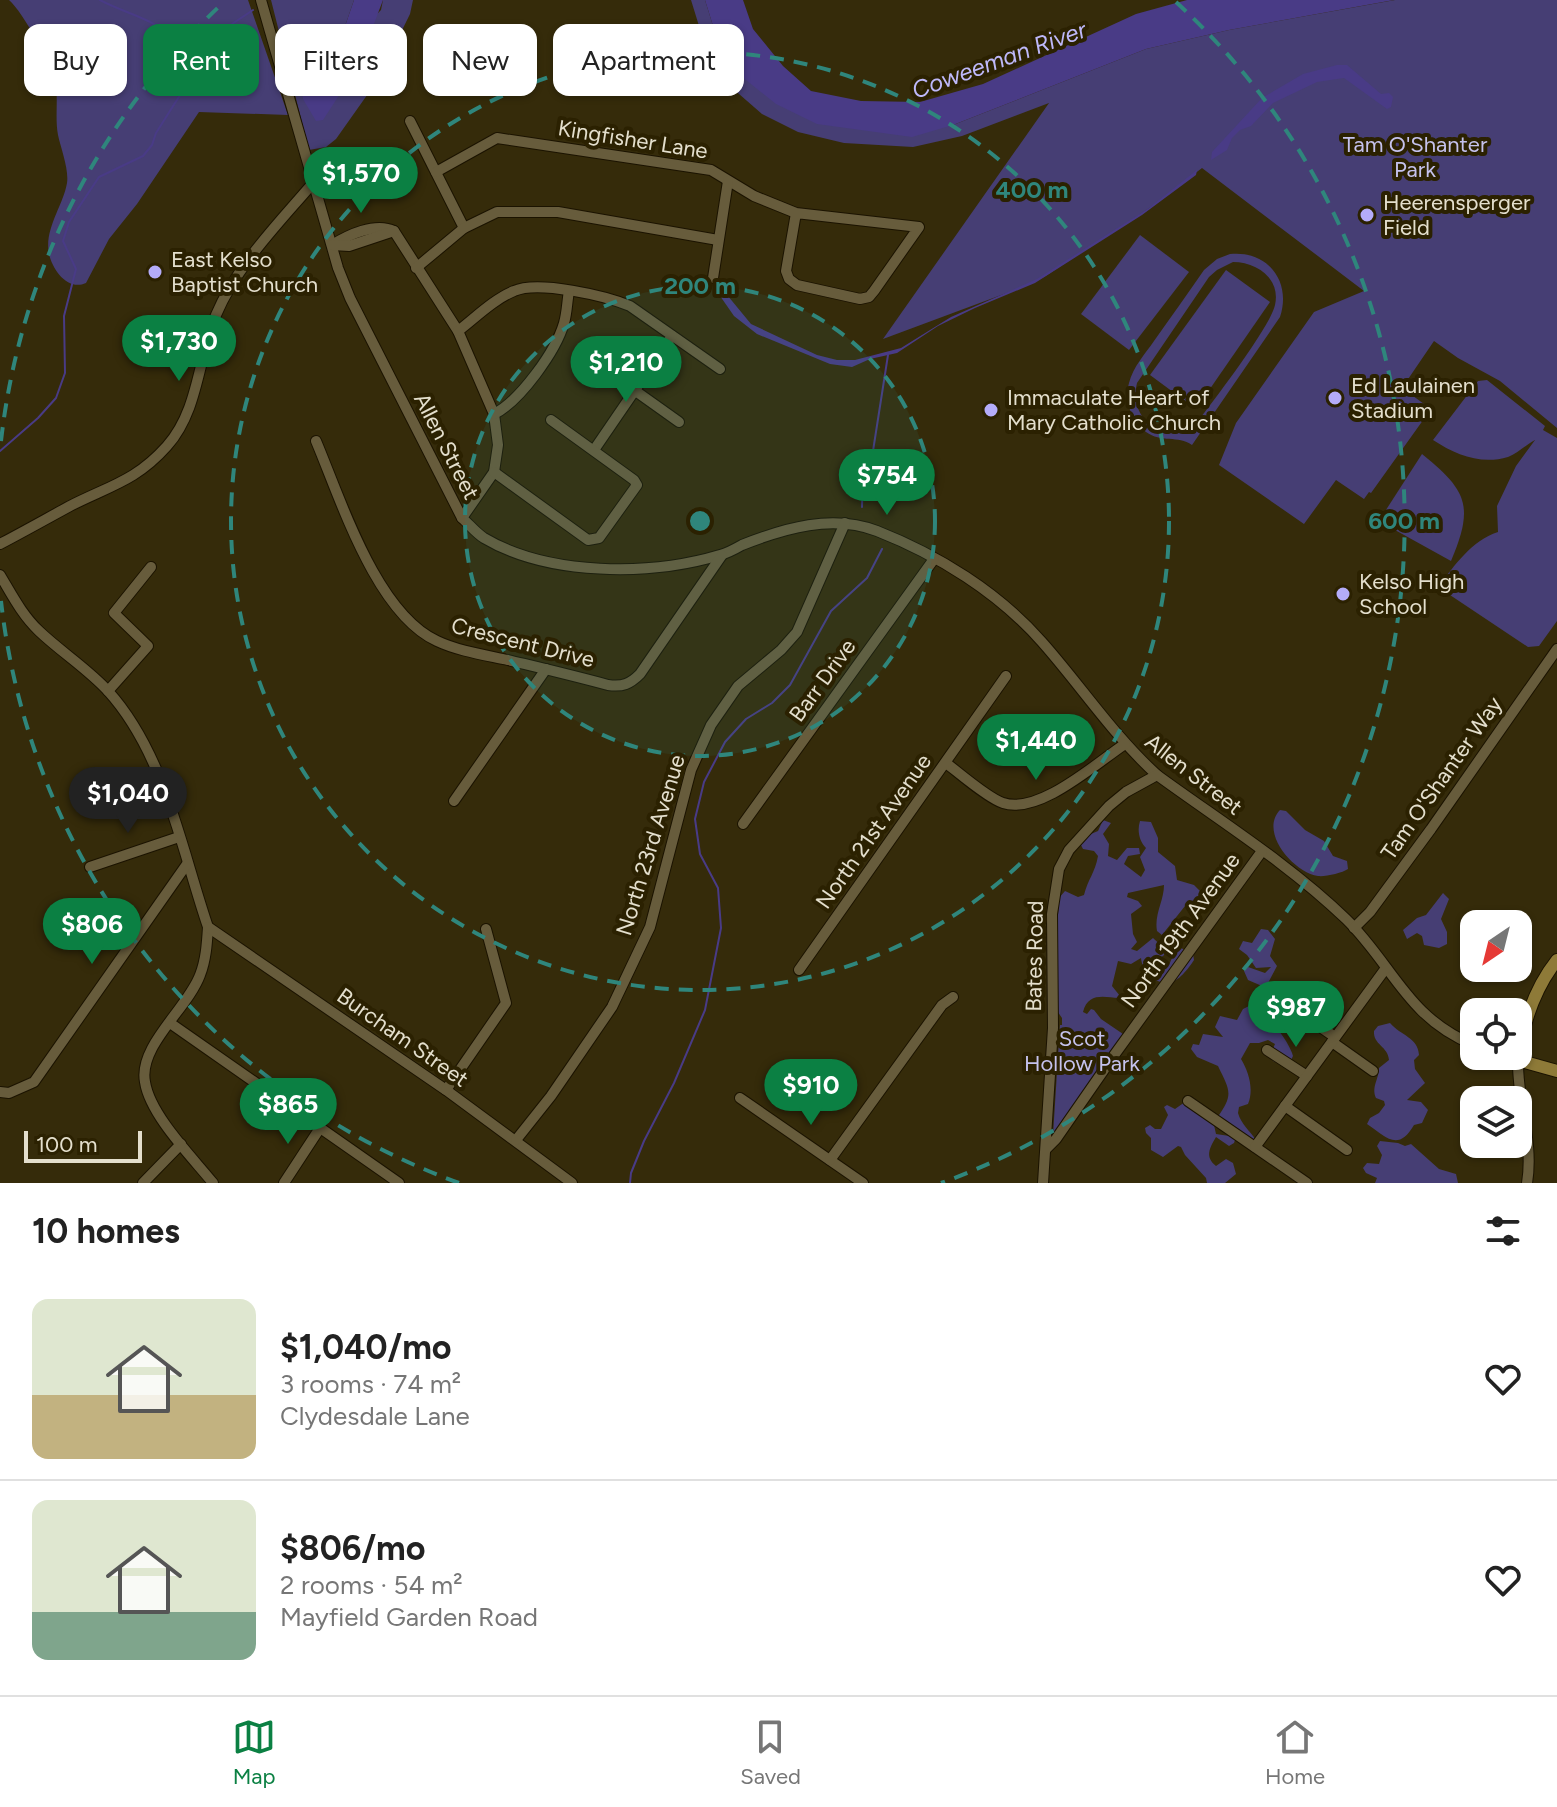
<!DOCTYPE html>
<html lang="en">
<head>
<meta charset="utf-8">
<style>
	:root { --surface:#fff; --page:#f6f6f6; --text:#222; --muted:#767676; --line:#e0e0e0; --accent:#0b8043 }
	body { margin:0; font-family:Figtree,sans-serif; background:var(--page); color:var(--text); height:100vh; display:flex; flex-direction:column; font-size:30px; white-space:nowrap }
	* { box-sizing:border-box; margin:0 }
	p { font-size:26px; color:var(--muted) }
	.icon { flex:none; width:44px; height:44px; fill:none; stroke:currentColor; stroke-width:2; stroke-linecap:round; stroke-linejoin:round }
	.map { position:relative; height:1183px; overflow:hidden }
	.details { display:flex; flex-direction:column; background:var(--surface); flex:1 }
	.details>* { flex:none }
	.hud { position:absolute; left:24px; top:24px; width:800px; height:72px; display:flex; gap:16px }
	.needle { width:52px; rotate:215deg }
	.fabs { position:absolute; left:1460px; top:910px; display:grid; gap:16px }
	.fabs a { display:grid; place-items:center; width:72px; height:72px; border-radius:16px; background:var(--surface); box-shadow:0 2px 6px #0004; font-size:40px }
	.scale { position:absolute; left:24px; bottom:20px; width:118px; box-sizing:border-box; padding-left:8px; border:4px solid #e4dfcd; border-top:0; font-size:22px; line-height:28px; white-space:nowrap; color:#e4dfcd; -webkit-text-stroke:6px #2b2101; paint-order:stroke }
	.price { position:absolute; translate:-50% -68px; padding:0 18px; border-radius:28px; background:var(--accent); color:#fff; font-size:26px; line-height:52px; filter:drop-shadow(0 2px 4px #0008) }
	.price::after { content:''; position:absolute; left:50%; top:48px; width:24px; height:18px; margin-left:-12px; background:inherit; clip-path:polygon(0 0,100% 0,50% 100%) }
	.price.on { background:#222; color:#fff }
	ul { padding:0; list-style:none }
	li { display:flex; align-items:center; gap:24px; height:200px; padding:0 32px }
	li+li { border-top:2px solid var(--line) }
	li span { display:grid; place-items:center; flex:none; width:224px; height:160px; border-radius:16px; color:#555 }
	li>.icon { margin-inline-start:auto }
	span .icon { width:96px; height:96px; fill:#fffc; stroke-width:1 }
	li b { font-size:34px }
	h2 { display:flex; justify-content:space-between; align-items:center; height:96px; padding:0 32px; font-size:34px }
	.tag { padding:0 28px; border-radius:16px; background:var(--surface); box-shadow:0 2px 6px #0004; font-size:28px; line-height:72px }
	.tag.on { background:var(--accent); color:#fff }
	.menu { display:flex; justify-content:space-around; align-items:center; height:112px; border-top:2px solid var(--line); background:var(--surface); font-size:22px; color:var(--muted) }
	.menu a { display:grid; justify-items:center; gap:4px }
	.menu .on { color:var(--accent) }
	.map>svg:first-child { display:block }
	.green { fill:#463e74; fill-rule:evenodd }
	.water { fill:#493b86 }
	.lines { fill:none; stroke-linecap:round; stroke-linejoin:round }
	.stream { stroke:#493b86; stroke-width:2 }
	.minor-casing { stroke:#1b1300; stroke-width:12 }
	.major-casing { stroke:#1b1300; stroke-width:14 }
	.minor { stroke:#675c3c; stroke-width:10 }
	.major { stroke:#8e7a38; stroke-width:12 }
	.ring { fill:none; stroke:#2f867c; stroke-width:4; stroke-dasharray:14 10 }
	.poi-dot { fill:#b4acf9; stroke:#2b2101; stroke-width:3 }
	.labels { text-anchor:middle; stroke-width:8; stroke-linejoin:round; paint-order:stroke }
	.street-label { font-size:22px; fill:#e4dfcd; stroke:#2b2101 }
	.park-label { font-size:22px; fill:#c5c2ed; stroke:#2b2101 }
	.poi-label { font-size:22px; fill:#e4dfcd; stroke:#2b2101; text-anchor:start }
	.water-label { font-size:24px; font-style:italic; fill:#beb8f9; stroke:#2b2101 }
	.centre { fill:#2f867c; stroke:#2b2101; stroke-width:4 }
	.ring-label { font-size:24px; text-anchor:middle; font-weight:bold; fill:#2f867c; stroke:#2b2101; stroke-width:8; stroke-linejoin:round; paint-order:stroke }
</style>
</head>
<body>
<div class="map">
<svg width="1557" height="1183" viewBox="0 0 1557 1183">
	<rect width="100%" height="100%" fill="#352b0a"/>
	<g class="green">
		<path d="M9,0H248L288,115L199,112L137,204L109,239L86,283C68,291 53,271 49,254C44,229 63,206 67,183C69,169 61,149 58,135C55,119 58,102 56,86C54,68 23,12 9,0Z"/>
		<path d="M271,0H354L343,32L302,91L381,10L383,0H413L410,14L377,81L336,139L326,147L309,150Z"/>
		<path d="M691,0H705L714,29L741,76L953,125L1146,49L1229,30L1395,0H1557V428L1500,381L1458,358L1434,341L1402,388L1431,409L1371,493L1369,492L1364,499L1336,480L1304,524L1219,465L1236,423L1314,312L1364,291L1202,168L1154,205L1044,277L1020,288L883,339L1049,103L962,136L913,147L844,143L798,132L762,114L731,87L708,55Z"/>
		<path d="M1140,235L1189,272L1129,350L1081,314Z"/>
		<path d="M1230,254C1267,250 1292,281 1280,317L1192,445C1178,435 1161,443 1146,432C1131,421 1124,401 1129,383C1133,367 1145,354 1154,341C1171,317 1188,293 1204,270L1217,259ZM1233,262C1256,262 1281,278 1275,305C1270,327 1214,400 1198,421C1166,445 1128,422 1137,383L1209,277L1217,270Z"/>
		<path d="M1226,270L1270,302L1196,409L1150,375Z"/>
		<path d="M1487,380L1545,426L1543,430L1557,438V621L1539,646L1528,647L1438,587C1455,565 1471,541 1498,532L1497,506L1516,466L1535,440C1527,444 1518,453 1508,457C1481,465 1456,455 1433,440L1478,381Z"/>
		<path d="M1422,454C1466,490 1475,505 1451,561L1386,525L1384,513Z"/>
		<path d="M1280,810L1286,811L1305,830L1324,841L1333,856L1347,861L1348,869C1342,873 1325,877 1318,876C1293,872 1259,832 1280,810Z"/>
		<path d="M1103,820L1111,823L1103,834L1109,844L1108,856L1117,860L1127,848H1139L1140,854L1128,856L1124,864L1141,877L1145,870L1140,857L1146,848C1139,841 1137,830 1140,821L1151,822L1158,838V852L1175,866L1177,880L1194,885L1200,891L1196,901L1185,906L1162,935L1157,931C1154,914 1164,901 1164,885L1128,893L1127,897L1138,901L1142,906L1131,914L1133,934L1137,942L1131,949L1137,951L1153,938L1165,949L1164,955L1157,961L1161,967L1169,965L1175,951L1181,948L1193,954L1194,960C1189,968 1178,982 1169,983C1155,984 1142,971 1141,958L1131,964L1118,961L1112,986L1120,996L1119,998C1104,997 1088,992 1083,1012L1087,1014L1091,1009L1094,1010L1101,1019L1123,1034L1053,1135L1060,1025H1062V1018L1053,1005L1059,898L1065,891L1078,897L1084,895C1088,879 1095,873 1098,856L1094,851L1083,849L1080,843L1086,836L1098,831Z"/>
		<path d="M1443,893L1449,899L1441,919L1447,932V944L1439,948L1424,945L1422,936L1417,933L1407,939L1403,930L1417,918L1426,915Z"/>
		<path d="M1261,929L1268,930L1275,939L1270,956L1277,966L1268,983L1262,986L1248,980L1244,971L1248,967L1265,973L1271,967L1256,968L1247,955L1239,949L1243,941L1252,943Z"/>
		<path d="M1255,1003L1260,1007L1254,1023C1262,1028 1266,1024 1274,1027C1280,1029 1292,1050 1293,1056L1290,1062L1280,1064L1273,1061L1271,1053L1275,1044L1268,1040L1259,1043H1250L1241,1059C1249,1072 1254,1090 1248,1104L1239,1107L1238,1113C1241,1124 1250,1131 1256,1140L1253,1141L1217,1118C1234,1094 1230,1091 1218,1066L1197,1057L1191,1049L1193,1044L1199,1045L1203,1034L1223,1037L1215,1027L1220,1016L1237,1020L1243,1009Z"/>
		<path d="M1390,1023C1401,1036 1418,1037 1419,1055L1414,1060L1415,1069L1425,1083L1407,1100L1421,1102L1428,1110L1422,1123L1414,1125C1398,1153 1385,1136 1367,1124L1370,1118L1379,1113L1385,1105L1384,1101L1376,1098C1371,1087 1379,1079 1379,1068L1389,1060C1388,1046 1373,1045 1374,1031L1378,1026Z"/>
		<path d="M1185,1102L1214,1125L1216,1134L1236,1137L1234,1143L1229,1146L1216,1137C1209,1149 1205,1157 1216,1166L1226,1159L1233,1163L1236,1174L1225,1183H1207L1206,1178L1185,1155L1181,1147L1178,1146L1163,1157L1151,1150V1138L1146,1133L1145,1128L1150,1125L1155,1129H1161L1168,1115L1164,1107L1167,1105L1175,1109Z"/>
		<path d="M1380,1141L1398,1143L1405,1146L1411,1144L1439,1169L1456,1174L1458,1183H1375L1377,1178L1366,1173L1363,1168L1367,1163L1379,1164L1382,1155L1377,1146Z"/>
	</g>
	<g class="water">
		<path d="M354,0H383L358,66L323,120L316,121L303,99L302,91L343,32Z"/>
		<path d="M705,0H743L753,29L783,66L811,91L861,101L920,102L983,84L1136,14L1187,0H1394L1229,30L1146,49L953,125L912,137L817,124L776,104L741,76L714,29Z"/>
		<path d="M1337,65H1347L1381,94L1389,93L1393,97L1391,107L1387,109L1344,78L1317,82L1273,103L1251,126L1240,130L1232,138L1227,150L1211,160L1212,152L1262,98L1303,74Z"/>
		<path d="M1197,170L1196,175L1142,215L1035,283L975,308L938,326L897,353L870,359L852,367L830,364L757,334L734,316L718,293L723,290L751,324L817,355L837,360H855L901,348L951,317L1037,279L1149,208Z"/>
	</g>
	<g class="lines">
		<g class="stream">
			<path d="M100,0C115,8 131,13 146,20C171,31 182,50 214,52"/>
			<path d="M0,451L38,418L56,398L65,373L64,316L76,269L63,241L69,222L99,177L143,156L152,145L156,133L194,73L214,52L232,24L253,10"/>
			<path d="M862,507L863,471L873,451L888,355"/>
			<path d="M630,1183L631,1173L644,1141L674,1083L705,1010L721,928L718,888L700,854L695,819L704,782L725,742L746,719L772,703L790,685L831,611L867,578L882,549"/>
		</g>
		<g class="minor-casing">
			<g id="minor">
				<path d="M261,0L338,268L350,298L462,518C469,524 476,533 484,538C548,576 650,576 720,555C728,553 735,549 742,545C785,528 832,514 877,531C938,555 998,592 1042,642C1081,686 1113,735 1157,775C1220,821 1289,864 1346,919C1393,965 1407,1018 1474,1045"/>
				<path d="M410,121L464,228"/>
				<path d="M436,172L497,138L711,170L754,196L796,213L919,227L874,291L869,297L860,299L797,285L789,279L786,271L796,213"/>
				<path d="M332,245C348,235 375,222 394,231L458,331L494,414L498,445L494,472L462,518"/>
				<path d="M332,245L349,246L394,231"/>
				<path d="M416,268L464,228L497,212H558L718,240"/>
				<path d="M713,278L728,181"/>
				<path d="M458,331C475,318 494,299 514,291C538,280 606,296 630,306L720,369"/>
				<path d="M592,360L679,422"/>
				<path d="M494,414C520,401 556,351 564,323C567,313 567,302 569,291"/>
				<path d="M316,441C341,500 376,613 437,641C458,651 485,655 508,660C541,668 575,676 608,685C623,687 630,684 640,674L722,555"/>
				<path d="M594,450L672,336"/>
				<path d="M494,472L588,540L599,538L637,485L634,480L551,420"/>
				<path d="M0,544C23,532 46,519 70,506C109,486 136,481 167,446C199,410 198,358 216,315C237,265 278,224 313,183"/>
				<path d="M0,575C12,595 22,615 39,631C61,652 88,669 108,691C165,754 181,848 208,927C207,943 206,960 200,975C188,1008 138,1046 145,1082C150,1115 192,1157 213,1183"/>
				<path d="M108,691L148,646L114,613L151,567"/>
				<path d="M946,763C959,773 989,799 1003,803C1039,815 1095,764 1125,744"/>
				<path d="M454,801L546,669"/>
				<path d="M743,824L934,559"/>
				<path d="M90,867L179,837"/>
				<path d="M208,927L446,1090L572,1183"/>
				<path d="M1354,928L1370,912L1431,829L1557,649"/>
				<path d="M799,970L1006,676"/>
				<path d="M1297,1011L1335,1037"/>
				<path d="M170,1023L399,1183"/>
				<path d="M1332,1042L1373,1071"/>
				<path d="M1267,1050L1307,1076"/>
				<path d="M1507,1056L1518,1060C1517,1102 1534,1141 1527,1183"/>
				<path d="M446,1090L506,1003L486,929"/>
				<path d="M0,1092L9,1093L34,1082L187,864"/>
				<path d="M740,1098L863,1183"/>
				<path d="M1188,1101L1307,1183"/>
				<path d="M1285,1106L1347,1150"/>
				<path d="M516,1140L551,1096L612,1007L650,927L691,770L711,725L738,686L781,650L797,632L845,523"/>
				<path d="M1255,1147L1386,968"/>
				<path d="M1046,1149L1056,1139L1115,1054L1262,851"/>
				<path d="M830,1160L942,1005L953,997"/>
				<path d="M143,1183L181,1144"/>
				<path d="M284,1183L320,1128"/>
				<path d="M1043,1183L1053,1028L1052,914L1059,869L1069,850L1109,806L1126,792L1157,775"/>
			</g>
		</g>
		<g class="major-casing">
			<path id="major" d="M1557,960C1534,989 1523,1023 1518,1060L1557,1071"/>
		</g>
		<use href="#minor" class="minor"/>
		<use href="#major" class="major"/>
	</g>
	<circle cx="700" cy="521" r="235" fill="#2f867c" fill-opacity=".12"/>
	<g class="ring">
		<circle cx="700" cy="521" r="235"/>
		<circle cx="700" cy="521" r="469"/>
		<path d="M459 1183A704 704 0 0 1 1 601M1 441A704 704 0 0 1 224 2M1176 2A704 704 0 0 1 941 1183"/>
	</g>
	<g class="poi-dot">
		<circle cx="1367" cy="215" r="8"/>
		<circle cx="155" cy="272" r="8"/>
		<circle cx="1335" cy="398" r="8"/>
		<circle cx="991" cy="410" r="8"/>
		<circle cx="1343" cy="594" r="8"/>
	</g>
	<g class="labels">
		<g class="street-label">
			<text transform="translate(633 139) rotate(9)" y="8">Kingfisher Lane</text>
			<text transform="translate(447 446) rotate(63)" y="8">Allen Street</text>
			<text transform="translate(523 642) rotate(14)" y="8">Crescent Drive</text>
			<text transform="translate(822 680) rotate(-54)" y="8">Barr Drive</text>
			<text transform="translate(1194 774) rotate(38)" y="8">Allen Street</text>
			<text transform="translate(1441 778) rotate(-55)" y="8">Tam O'Shanter Way</text>
			<text transform="translate(873 831) rotate(-55)" y="8">North 21st Avenue</text>
			<text transform="translate(650 845) rotate(-73)" y="8">North 23rd Avenue</text>
			<text transform="translate(1180 930) rotate(-54)" y="8">North 19th Avenue</text>
			<text transform="translate(1034 956) rotate(-89)" y="8">Bates Road</text>
			<text transform="translate(403 1037) rotate(35)" y="8">Burcham Street</text>
		</g>
		<g class="park-label">
			<text x="1415" y="152">Tam O'Shanter<tspan x="1415" dy="25">Park</tspan></text>
			<text x="1082" y="1046">Scot<tspan x="1082" dy="25">Hollow Park</tspan></text>
		</g>
		<g class="poi-label">
			<text x="1383" y="210">Heerensperger<tspan x="1383" dy="25">Field</tspan></text>
			<text x="171" y="267">East Kelso<tspan x="171" dy="25">Baptist Church</tspan></text>
			<text x="1351" y="393">Ed Laulainen<tspan x="1351" dy="25">Stadium</tspan></text>
			<text x="1007" y="405">Immaculate Heart of<tspan x="1007" dy="25">Mary Catholic Church</tspan></text>
			<text x="1359" y="589">Kelso High<tspan x="1359" dy="25">School</tspan></text>
		</g>
		<g class="water-label">
			<text transform="translate(999 60) rotate(-20)" y="8">Coweeman River</text>
		</g>
	</g>
	<circle cx="700" cy="521" r="12" class="centre"/>
	<g class="ring-label">
		<text x="1032" y="198">400 m</text>
		<text x="700" y="294">200 m</text>
		<text x="1404" y="529">600 m</text>
	</g>
</svg>
<div class="fabs">
<a><svg class="needle" viewBox="-14 -14 28 28"><path d="M0-13l5 13h-10z" fill="#e53935"/><path d="M0 13l5-13h-10z" fill="#767676"/></svg></a>
<a><svg class="icon" aria-label="locate" viewBox="0 0 24 24"><circle cx="12" cy="12" r="6"/><path d="M12 2v4M12 18v4M2 12h4M18 12h4"/></svg></a>
<a><svg class="icon" aria-label="layers" viewBox="0 0 24 24"><path d="M12 4l9 5-9 5-9-5zM3 14l9 5 9-5"/></svg></a>
</div>
<div class="scale">100 m</div>
<b class="price" style="left:361px;top:215px">$1,570</b>
<b class="price" style="left:179px;top:383px">$1,730</b>
<b class="price" style="left:626px;top:404px">$1,210</b>
<b class="price" style="left:887px;top:517px">$754</b>
<b class="price" style="left:1036px;top:782px">$1,440</b>
<b class="price on" style="left:128px;top:835px">$1,040</b>
<b class="price" style="left:92px;top:966px">$806</b>
<b class="price" style="left:1296px;top:1049px">$987</b>
<b class="price" style="left:811px;top:1127px">$910</b>
<b class="price" style="left:288px;top:1146px">$865</b>
<div class="hud">
<a class="tag">Buy</a>
<a class="tag on">Rent</a>
<a class="tag">Filters</a>
<a class="tag">New</a>
<a class="tag">Apartment</a>
</div>
</div>
<section class="details">
<h2>10 homes<svg class="icon" aria-label="filters" viewBox="0 0 24 24"><path d="M4 7h16M4 17h16"/><circle cx="9" cy="7" r="2"/><circle cx="15" cy="17" r="2"/></svg></h2>
<ul>
<li><span style="background:linear-gradient(#dfe7d0 60%,#c2b280 0)"><svg class="icon" aria-label="home" viewBox="0 0 24 24"><path d="M3 11l9-7 9 7M6 9v11h12V9"/></svg></span><div><b>$1,040/mo</b><p>3 rooms · 74 m²</p><p>Clydesdale Lane</p></div><svg class="icon" aria-label="heart" viewBox="0 0 24 24"><path d="M12 20l-8-8c-3-5 5-10 8-4 3-6 11-1 8 4z"/></svg></li>
<li><span style="background:linear-gradient(#dfe7d0 70%,#7fa58c 0)"><svg class="icon" aria-label="home" viewBox="0 0 24 24"><path d="M3 11l9-7 9 7M6 9v11h12V9"/></svg></span><div><b>$806/mo</b><p>2 rooms · 54 m²</p><p>Mayfield Garden Road</p></div><svg class="icon" aria-label="heart" viewBox="0 0 24 24"><path d="M12 20l-8-8c-3-5 5-10 8-4 3-6 11-1 8 4z"/></svg></li>
</ul>
</section>
<nav class="menu">
<a class="on"><svg class="icon" aria-label="map" viewBox="0 0 24 24"><path d="M3 6l6-2 6 2 6-2v14l-6 2-6-2-6 2zM9 4v14M15 6v14"/></svg>Map</a>
<a><svg class="icon" aria-label="saved" viewBox="0 0 24 24"><path d="M7 4h10v16l-5-4-5 4z"/></svg>Saved</a>
<a><svg class="icon" aria-label="home" viewBox="0 0 24 24"><path d="M3 11l9-7 9 7M6 9v11h12V9"/></svg>Home</a>
</nav>
</body>
</html>
